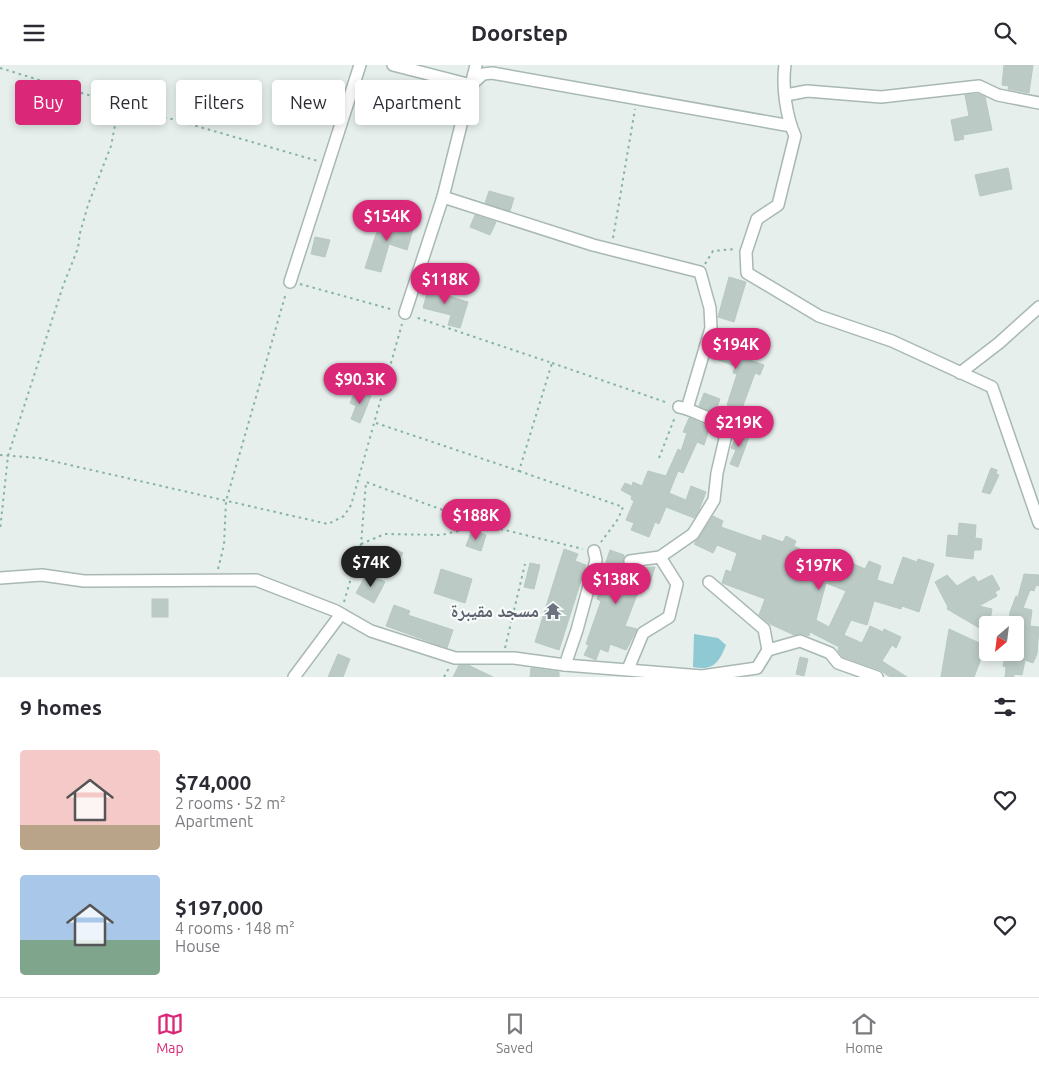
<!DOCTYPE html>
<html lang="en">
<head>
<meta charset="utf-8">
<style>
	:root { --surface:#fff; --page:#f2f2f3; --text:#2b2b33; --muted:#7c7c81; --line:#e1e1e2; --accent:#db2777 }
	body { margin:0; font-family:Ubuntu,"Noto Naskh Arabic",sans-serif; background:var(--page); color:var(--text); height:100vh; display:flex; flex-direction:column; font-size:19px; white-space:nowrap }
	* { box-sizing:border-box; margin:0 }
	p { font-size:16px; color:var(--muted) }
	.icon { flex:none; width:28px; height:28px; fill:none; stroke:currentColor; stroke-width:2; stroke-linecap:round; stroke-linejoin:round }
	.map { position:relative; height:612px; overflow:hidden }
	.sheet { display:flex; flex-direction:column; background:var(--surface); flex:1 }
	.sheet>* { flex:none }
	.top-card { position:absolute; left:15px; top:15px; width:500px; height:45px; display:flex; gap:10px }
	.needle { width:32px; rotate:208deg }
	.tools { position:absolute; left:979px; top:551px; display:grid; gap:10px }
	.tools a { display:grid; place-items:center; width:45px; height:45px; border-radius:5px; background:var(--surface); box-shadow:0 2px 8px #0003; font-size:25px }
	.price { position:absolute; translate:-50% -42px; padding:0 11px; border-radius:18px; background:var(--accent); color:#fff; font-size:16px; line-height:32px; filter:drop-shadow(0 1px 2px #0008) }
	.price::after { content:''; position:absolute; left:50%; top:30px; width:15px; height:11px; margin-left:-8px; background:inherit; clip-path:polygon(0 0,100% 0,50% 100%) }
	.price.on { background:#222; color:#fff }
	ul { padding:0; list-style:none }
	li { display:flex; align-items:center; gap:15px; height:125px; padding:0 20px }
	li span { display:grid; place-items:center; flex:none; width:140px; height:100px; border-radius:5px; color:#555 }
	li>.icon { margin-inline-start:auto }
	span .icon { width:60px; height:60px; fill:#fffc; stroke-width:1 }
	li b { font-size:21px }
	h2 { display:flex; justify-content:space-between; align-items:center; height:60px; padding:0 20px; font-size:21px }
	.chip { padding:0 18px; border-radius:5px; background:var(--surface); box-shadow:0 2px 8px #0003; font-size:18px; line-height:45px }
	.chip.on { background:var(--accent); color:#fff }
	header { display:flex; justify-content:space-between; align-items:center; height:65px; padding:0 20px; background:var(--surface); font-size:22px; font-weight:700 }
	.tabs { display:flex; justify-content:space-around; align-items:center; height:70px; border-top:1px solid var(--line); background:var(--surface); font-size:14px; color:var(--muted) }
	.tabs a { display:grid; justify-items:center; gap:2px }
	.tabs .on { color:var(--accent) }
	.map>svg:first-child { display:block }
	.water { fill:#8ec9d4 }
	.building { fill:#bbcac4; stroke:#b8c9c2; fill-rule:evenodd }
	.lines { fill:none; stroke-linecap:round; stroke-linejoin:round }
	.street-casing { stroke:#a8b8b2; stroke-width:14 }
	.path { stroke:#86b3a5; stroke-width:2; stroke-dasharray:2.5 4; stroke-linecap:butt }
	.street { stroke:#fff; stroke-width:11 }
	.labels { text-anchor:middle; stroke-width:4.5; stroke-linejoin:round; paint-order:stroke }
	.worship-label { font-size:18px; font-weight:bold; fill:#5b616d; stroke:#f7fbf9; text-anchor:end }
</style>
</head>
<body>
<header><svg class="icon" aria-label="menu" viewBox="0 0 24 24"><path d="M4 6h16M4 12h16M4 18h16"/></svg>Doorstep<svg class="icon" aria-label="search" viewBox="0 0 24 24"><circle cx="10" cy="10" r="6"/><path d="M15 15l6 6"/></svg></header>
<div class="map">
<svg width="1039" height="612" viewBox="0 0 1039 612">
	<rect width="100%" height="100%" fill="#e6efeb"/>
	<path class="water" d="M694,569L718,573L726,580C719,598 713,606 693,602Z"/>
	<g class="building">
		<path d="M1004,0H1033L1029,28L1008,24L1009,21L1002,20Z"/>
		<path d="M978,29L985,32L992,65L963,70L964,74L955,76L951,55L969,51L965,30Z"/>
		<path d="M1008,103L1012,124L980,131L975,110Z"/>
		<path d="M489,126L514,133L510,146L485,138Z"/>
		<path d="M475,150L496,157L490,170L470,162Z"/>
		<path d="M382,151L396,155L395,159L413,164L407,185L389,179L381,207L365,203Z"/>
		<path d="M315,172L330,175L325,192L311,189Z"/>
		<path d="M729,212L746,217L734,257L718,252Z"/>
		<path d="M430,217L444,221L442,229L468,237L460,263L448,260L451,250L423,243Z"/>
		<path d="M717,268L733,274L727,287L764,300L760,310L755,308L741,346L727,340L737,309L733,308L735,301L710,292Z"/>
		<path d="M356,324L371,331L360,358L351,354L356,341L350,338Z"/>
		<path d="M704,328L720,334L715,348L699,341Z"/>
		<path d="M689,353L710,362L704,380L697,377L683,408L678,406L669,428L686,435L691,421L706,427L699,445L694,453L666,442L659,459L655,457L649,472L631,465L634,458L626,455L634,436L631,434L632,431L621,425L625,418L632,421L633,417L642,421L648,406L666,411L678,384L681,386L687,368L683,367Z"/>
		<path d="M738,367L749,372L738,402L730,399L736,385L731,383Z"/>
		<path d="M991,403L997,405L996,409L999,410L990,429L982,427Z"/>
		<path d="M713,451L723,456L721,462L761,476L763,470L783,477L786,471L796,476L794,481L839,502L843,494L865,504L869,496L881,501L877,515L893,520L903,492L917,497L918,494L934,499L919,547L902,541L901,544L874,536L867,560L851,555L844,570L862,578L870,561L883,567L884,564L901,572L896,583L892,580L882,596L907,612H890L880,605L843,592L838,586L839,582L810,567L809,571L802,569L794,570L770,559L759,550L765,534L722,518L726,505L731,507L737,488L717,480L713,488L694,479ZM826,518L846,526L829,562L816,555Z"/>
		<path d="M959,458L976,460L975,473L982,474L981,485H974L973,494L946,491L948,470L958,471Z"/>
		<path d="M472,465L486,470L481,486L466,481Z"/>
		<path d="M394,484L403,488L392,508L384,504Z"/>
		<path d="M564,484L578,489L575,496L586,500L559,585L535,577Z"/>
		<path d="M610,485L624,490L623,497L628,503L655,502L648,524L640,522L625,561L637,564L626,585L610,579L608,587L600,584L596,595L584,590L589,580L586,579L601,536L597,534L607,504L604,503Z"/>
		<path d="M530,498L540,500L534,524L524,522Z"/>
		<path d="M441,504L472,514L465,538L434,528Z"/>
		<path d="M367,508L385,517L374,538L356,528Z"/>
		<path d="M1024,509L1039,510V521L1036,520L1034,526L1030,525L1023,543L1032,545L1030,561L1039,562L1037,589L1033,598L1025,595L1022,610L1014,609V612H1005L1006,602L1003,601L1006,588H1015V560H1009L1010,547L1016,531L1018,532Z"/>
		<path d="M947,510L957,521L974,511L978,517L992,510L1000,524L995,527L997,531L979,541L992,544L988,568L947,544L948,542L935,517Z"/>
		<rect x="152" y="534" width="16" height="18"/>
		<path d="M394,540L410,546L408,550L453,565L447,583L386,561Z"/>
		<path d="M949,564L986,581L974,612H941Z"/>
		<path d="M338,589L350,594L343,612H328Z"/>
		<path d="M800,592L808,594L804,611L796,609Z"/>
		<path d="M459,600H468L493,612H453Z"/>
		<path d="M531,603L559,607V612H530Z"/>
	</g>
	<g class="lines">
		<g class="street-casing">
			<g id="street">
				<path d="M393,0L471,20L483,9L492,8L791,61"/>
				<path d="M785,0C782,21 786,51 795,71L778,140L757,154L746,187L747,208L819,251L892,276L992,322L1039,458"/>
				<path d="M786,30L807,26L881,32L979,21L998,30L1039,38"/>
				<path d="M443,132L593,180L700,207L710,243L711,263L687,344L679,342"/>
				<path d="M290,217L360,0"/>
				<path d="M405,248L443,132L476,0"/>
				<path d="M960,308L999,278L1039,242"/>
				<path d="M630,496L660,492L693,469L714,435L717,408L728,361L687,344"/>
				<path d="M0,513L42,510L84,516L256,515L336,546L371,566L455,593H514L565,600L702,611L757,603L768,585"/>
				<path d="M709,517L764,564L768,585L800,576L830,588L838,598L877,612"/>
				<path d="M565,600L577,565L596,495L594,486"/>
				<path d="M628,604L643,568L669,552L677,519L660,492"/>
				<path d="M294,612L341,549"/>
			</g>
		</g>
		<g class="path">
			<path d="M0,3L108,36L118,45L111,81L88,140L80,168L78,183L63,221L8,391L0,465"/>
			<path d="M119,45L172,54L318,96"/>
			<path d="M613,173L635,44"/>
			<path d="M705,199L713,186L735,184"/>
			<path d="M300,219L394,245"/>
			<path d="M552,298L668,338"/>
			<path d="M376,358L519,406L552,298L415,252"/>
			<path d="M0,390L39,393L328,459L344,451L351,440L402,259"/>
			<path d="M659,393L675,352"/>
			<path d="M519,406L623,442L618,454L601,477"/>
			<path d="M361,479L385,469L441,470L484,460L583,484"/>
			<path d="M218,504L224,480L226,436L286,228"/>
			<path d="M344,537L361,479L366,417L484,460"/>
			<path d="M505,583L525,499"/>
			<path d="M444,612L449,603"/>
		</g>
		<use href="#street" class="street"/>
	</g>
	<defs>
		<g id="temple-bare" transform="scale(1.35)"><path d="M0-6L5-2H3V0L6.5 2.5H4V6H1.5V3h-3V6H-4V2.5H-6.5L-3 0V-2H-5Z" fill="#6b7280" stroke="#f7fbf9" stroke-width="2.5" paint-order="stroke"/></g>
	</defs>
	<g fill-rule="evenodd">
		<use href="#temple-bare" x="553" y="546"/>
	</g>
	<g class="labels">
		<g class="worship-label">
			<text x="539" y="552">مسجد مقيبرة</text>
		</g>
	</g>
</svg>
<div class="tools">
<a><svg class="needle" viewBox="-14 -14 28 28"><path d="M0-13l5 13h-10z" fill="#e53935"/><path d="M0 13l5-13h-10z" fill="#7c7c81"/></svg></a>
</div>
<b class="price" style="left:387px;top:177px">$154K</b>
<b class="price" style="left:445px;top:240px">$118K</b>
<b class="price" style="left:736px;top:305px">$194K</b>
<b class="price" style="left:360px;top:340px">$90.3K</b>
<b class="price" style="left:739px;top:383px">$219K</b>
<b class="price" style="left:476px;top:476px">$188K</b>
<b class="price on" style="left:371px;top:523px">$74K</b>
<b class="price" style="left:819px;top:526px">$197K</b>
<b class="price" style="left:616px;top:540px">$138K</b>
<div class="top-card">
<a class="chip on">Buy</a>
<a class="chip">Rent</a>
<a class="chip">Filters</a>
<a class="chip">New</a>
<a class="chip">Apartment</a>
</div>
</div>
<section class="sheet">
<h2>9 homes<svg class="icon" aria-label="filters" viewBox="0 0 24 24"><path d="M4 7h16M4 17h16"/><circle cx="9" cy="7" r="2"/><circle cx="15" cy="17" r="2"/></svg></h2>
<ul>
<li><span style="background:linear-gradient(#f6c9c9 75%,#b9a48a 0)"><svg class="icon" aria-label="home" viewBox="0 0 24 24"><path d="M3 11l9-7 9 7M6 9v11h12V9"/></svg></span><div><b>$74,000</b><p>2 rooms · 52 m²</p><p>Apartment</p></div><svg class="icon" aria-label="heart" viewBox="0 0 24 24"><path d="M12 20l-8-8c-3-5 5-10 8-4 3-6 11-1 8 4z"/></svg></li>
<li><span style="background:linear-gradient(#a9c7e8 65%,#7fa58c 0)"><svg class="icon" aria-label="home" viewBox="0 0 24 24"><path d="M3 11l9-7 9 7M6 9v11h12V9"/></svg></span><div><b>$197,000</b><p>4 rooms · 148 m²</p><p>House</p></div><svg class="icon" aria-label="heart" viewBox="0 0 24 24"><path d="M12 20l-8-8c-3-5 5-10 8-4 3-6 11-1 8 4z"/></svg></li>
</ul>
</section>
<nav class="tabs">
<a class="on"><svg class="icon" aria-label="map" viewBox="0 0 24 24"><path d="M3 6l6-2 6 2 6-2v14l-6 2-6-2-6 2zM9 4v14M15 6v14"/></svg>Map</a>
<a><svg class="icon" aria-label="saved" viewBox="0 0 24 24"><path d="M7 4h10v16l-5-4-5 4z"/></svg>Saved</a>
<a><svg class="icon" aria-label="home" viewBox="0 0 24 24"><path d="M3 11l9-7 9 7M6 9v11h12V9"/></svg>Home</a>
</nav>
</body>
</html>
